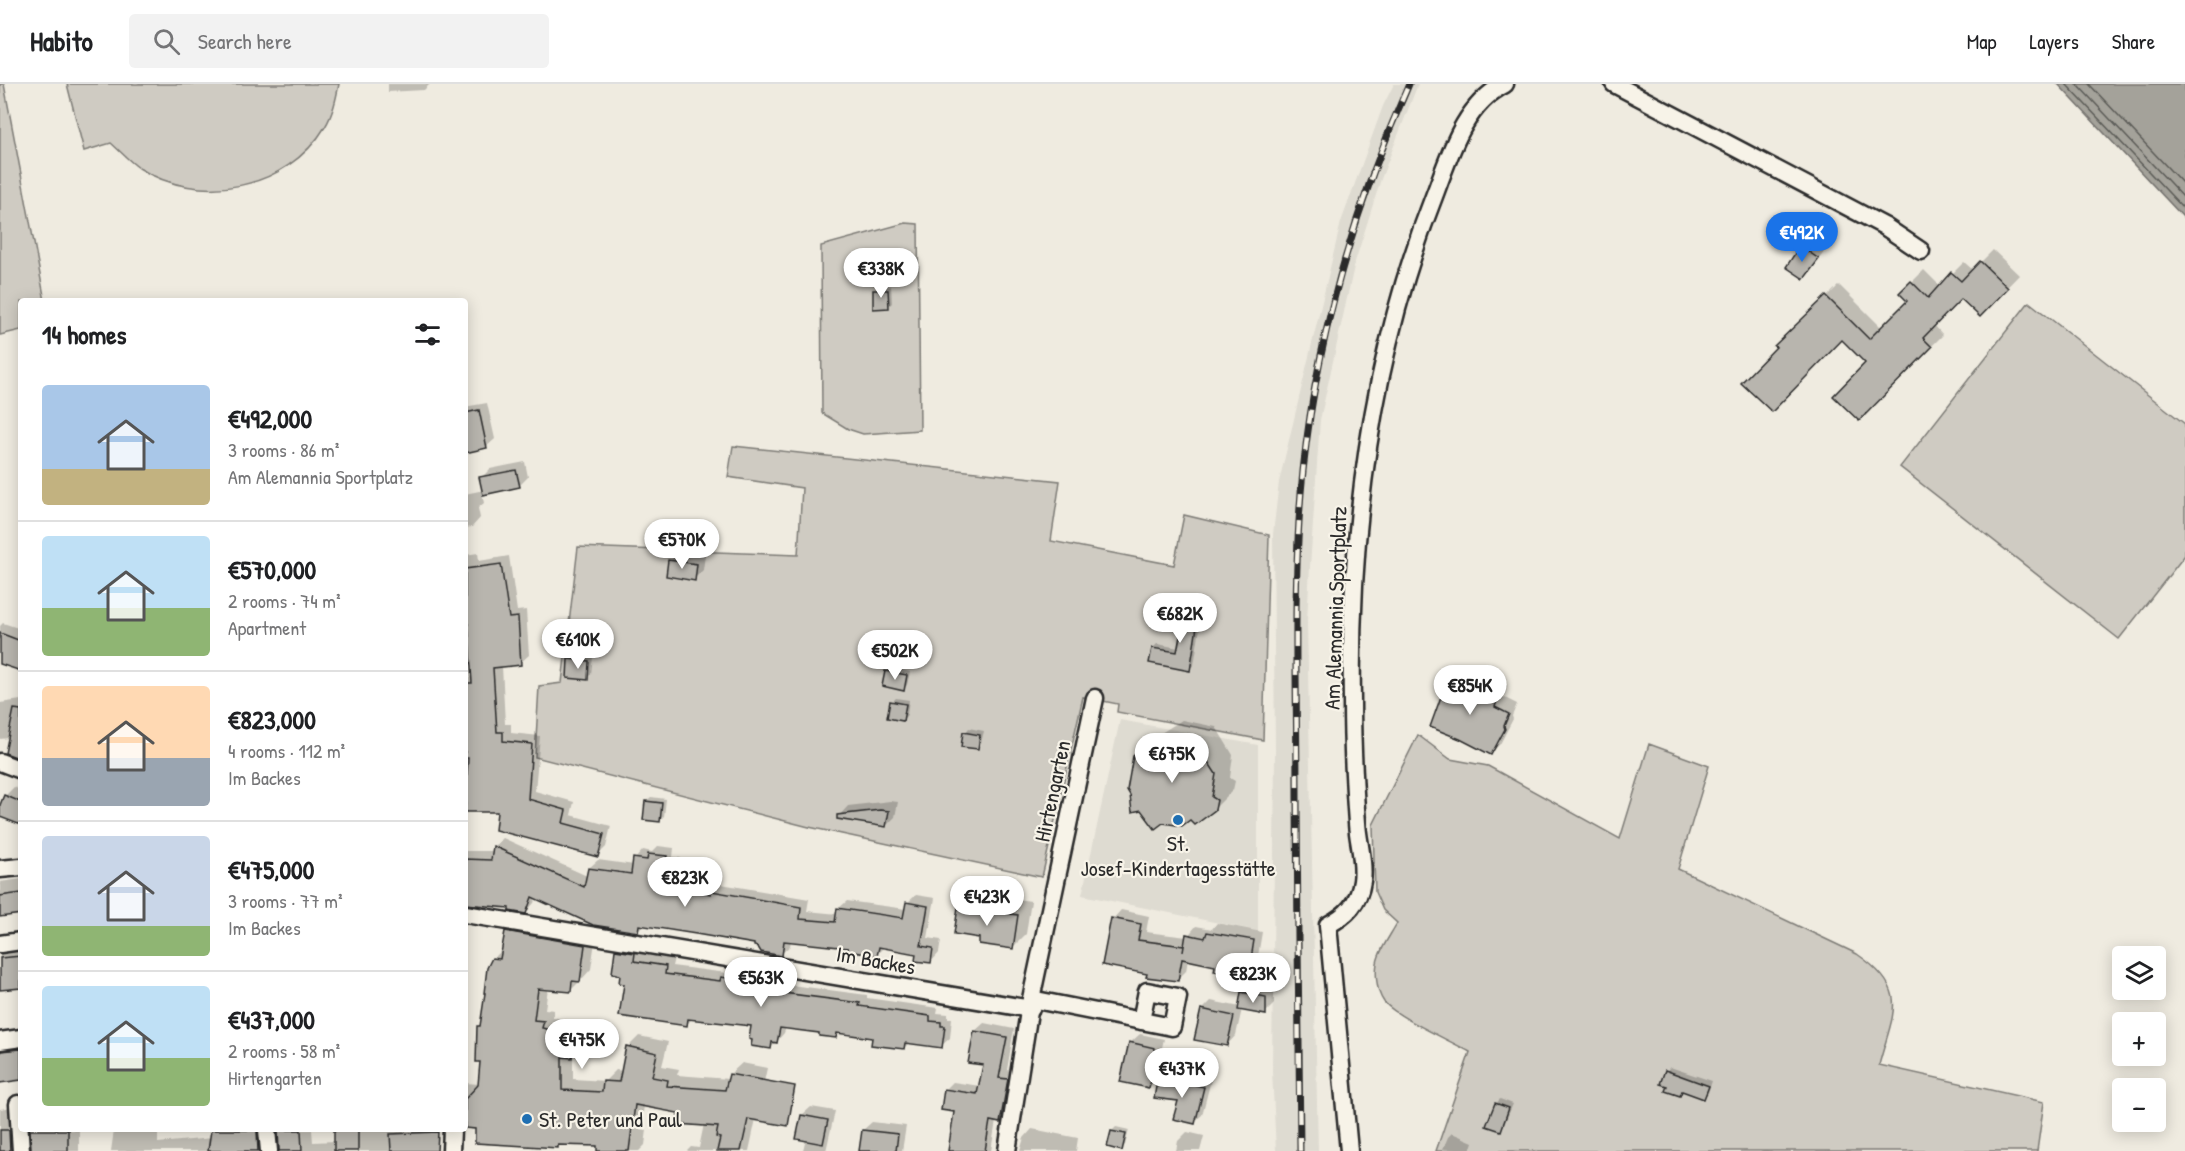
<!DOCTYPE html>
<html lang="en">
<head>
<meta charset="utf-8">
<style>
	:root { --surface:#fff; --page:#f2f2f2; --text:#202124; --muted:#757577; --line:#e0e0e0; --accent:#1a73e8 }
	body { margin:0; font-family:"Patrick Hand",sans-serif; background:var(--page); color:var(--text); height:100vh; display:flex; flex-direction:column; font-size:22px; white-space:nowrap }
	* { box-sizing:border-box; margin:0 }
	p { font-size:20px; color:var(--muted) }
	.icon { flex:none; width:33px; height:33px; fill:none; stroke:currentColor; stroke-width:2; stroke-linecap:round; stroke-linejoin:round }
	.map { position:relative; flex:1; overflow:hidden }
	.side { position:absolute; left:18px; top:214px; width:450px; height:834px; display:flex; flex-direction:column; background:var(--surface); border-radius:6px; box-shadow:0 3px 15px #0003 }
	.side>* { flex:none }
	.fabs { position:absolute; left:2112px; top:862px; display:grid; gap:12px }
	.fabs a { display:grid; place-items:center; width:54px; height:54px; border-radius:6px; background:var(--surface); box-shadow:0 3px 15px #0003; font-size:30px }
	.price { position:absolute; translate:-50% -51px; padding:0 14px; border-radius:21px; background:#fff; color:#222; font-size:20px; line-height:39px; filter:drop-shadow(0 2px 3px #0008) }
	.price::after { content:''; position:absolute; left:50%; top:36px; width:18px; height:14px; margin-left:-9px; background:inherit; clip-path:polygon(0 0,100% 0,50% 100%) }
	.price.active { background:var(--accent); color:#fff }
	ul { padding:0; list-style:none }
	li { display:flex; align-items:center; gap:18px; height:150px; padding:0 24px }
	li+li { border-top:2px solid var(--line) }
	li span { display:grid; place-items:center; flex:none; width:168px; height:120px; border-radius:6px; color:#555 }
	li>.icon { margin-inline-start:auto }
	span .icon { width:72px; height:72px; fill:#fffc; stroke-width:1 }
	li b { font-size:26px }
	h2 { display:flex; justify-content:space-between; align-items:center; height:72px; padding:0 24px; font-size:26px }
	header { display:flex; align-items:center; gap:36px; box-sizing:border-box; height:84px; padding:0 30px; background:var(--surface); border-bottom:2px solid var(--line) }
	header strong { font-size:28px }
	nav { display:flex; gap:33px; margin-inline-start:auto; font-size:21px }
	.search { width:420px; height:54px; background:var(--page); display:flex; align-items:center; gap:15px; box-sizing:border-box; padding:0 21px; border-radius:6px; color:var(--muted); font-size:22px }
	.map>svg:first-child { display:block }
	.built { fill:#dedbd1 }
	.green { fill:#cfcbc2; stroke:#7d7b76; stroke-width:1.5 }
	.water { fill:#a4a29a; stroke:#74726e; stroke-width:1.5 }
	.shadow { fill:#0003 }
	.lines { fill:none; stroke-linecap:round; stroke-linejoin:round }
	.shore { stroke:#5b5b57; stroke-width:1.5 }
	.building { fill:#b8b5ae; stroke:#2b2b2b; stroke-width:1.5 }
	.minor-casing { stroke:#2b2b2b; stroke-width:21 }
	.minor { stroke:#f7f3e8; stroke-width:16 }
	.rail-casing { stroke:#2b2b2b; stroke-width:7 }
	.rail { stroke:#f7f3e8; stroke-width:4.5; stroke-dasharray:14; stroke-linecap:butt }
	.poi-dot { fill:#1f6fb2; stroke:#f7f3e8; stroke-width:2 }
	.labels { text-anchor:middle; stroke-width:4.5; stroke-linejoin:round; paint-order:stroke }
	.street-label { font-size:22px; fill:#2b2b2b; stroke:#f7f3e8 }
	.poi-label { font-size:22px; fill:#2b2b2b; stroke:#f7f3e8 }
</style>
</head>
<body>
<header>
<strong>Habito</strong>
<div class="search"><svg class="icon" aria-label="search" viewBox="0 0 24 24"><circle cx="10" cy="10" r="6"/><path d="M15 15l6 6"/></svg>Search here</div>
<nav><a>Map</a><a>Layers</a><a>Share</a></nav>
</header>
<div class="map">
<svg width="2185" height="1067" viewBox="0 0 2185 1067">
	<rect width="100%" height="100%" fill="#efebe0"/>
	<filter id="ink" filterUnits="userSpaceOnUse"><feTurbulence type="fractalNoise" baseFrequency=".0167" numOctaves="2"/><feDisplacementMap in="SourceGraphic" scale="12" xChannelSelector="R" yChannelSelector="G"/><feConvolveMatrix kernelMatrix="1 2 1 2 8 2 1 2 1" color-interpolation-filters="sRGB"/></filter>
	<g filter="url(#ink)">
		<g class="built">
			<path d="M1394,0H1418L1381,95L1355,178L1320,336L1310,483L1307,537L1318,1067H1276L1272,987L1275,666L1273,450L1279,398L1341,138L1383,22Z"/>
			<path d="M1120,636L1258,661V847L1082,811Z"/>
		</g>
		<g class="green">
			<path d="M0,0H4L45,217L21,218V246L0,251Z"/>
			<path d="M67,0H339C336,15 333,30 325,43C287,106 199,122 139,84C129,77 120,67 111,59L84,67Z"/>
			<path d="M905,139L918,140L920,346L863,350L848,345L822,329L821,162Z"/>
			<path d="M2029,218L2185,340V471L2119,555L1900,383Z"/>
			<path d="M733,362L1060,397L1051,457L1174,481L1184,431L1269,451L1263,656L1117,628L1118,620L1083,613L1042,793L809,743L535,673L539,602L562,599L578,463L798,471L802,404L728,393Z"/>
			<path d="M1418,651L1450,675L1488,682L1620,755L1649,660L1709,682L1678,785L1857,870C1911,907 1893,928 1879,981L2044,1018L2037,1067H1436L1470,968C1449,956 1398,934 1384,918C1376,907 1374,885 1379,872C1383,861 1391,850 1397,839L1383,826L1375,808L1373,741Z"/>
		</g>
		<path class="water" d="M2058,0H2185V135Z"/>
		<g class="shadow">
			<path d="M388,0H430L424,6L388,8Z"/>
			<path d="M1810,154L1826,165L1813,184L1804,193L1801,163Z"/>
			<path d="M1993,166L2019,191L1980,231L1961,213L1934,241L1943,251L1859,334L1867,279L1842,254L1778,263L1777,262L1839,201L1882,244L1909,217L1901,209L1924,186L1940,202L1964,178L1973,186Z"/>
			<path d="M891,202L892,219L888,223L875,207L879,203Z"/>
			<path d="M487,319L495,355L486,363L465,368V327L470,322Z"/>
			<path d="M525,378L528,393L519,402L482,409L484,419L478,424L480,434L472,443L465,444V410L484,406L481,394L490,385Z"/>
			<path d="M679,467L705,471L703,486L694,495L670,477Z"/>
			<path d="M478,469L479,477L509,472L517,527L526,526L529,571L520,579L502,582L505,640H511V649L540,652L535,707L574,718L571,731L611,742L606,763L597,772L499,727H465V598L472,591L469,538L465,539V471Z"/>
			<path d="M1191,517L1204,519L1194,581L1189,585L1153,564L1157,560L1179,564L1187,521Z"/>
			<path d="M3,539L21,545V586L0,578V542Z"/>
			<path d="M574,572L593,573L591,590L587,594L570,576Z"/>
			<path d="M890,583L910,588L907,601L903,605L886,588Z"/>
			<path d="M1458,588L1482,597L1485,594L1507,601L1503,613L1517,620L1512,632L1513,635L1500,660L1491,669L1461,653L1448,597Z"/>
			<path d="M896,614L909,616L907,631L902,636L892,618Z"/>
			<path d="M21,616V673L9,654L0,655V619Z"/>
			<path d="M1182,636L1216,643L1233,671L1230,694L1235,697L1233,706L1214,725L1134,673L1153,654Z"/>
			<path d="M969,644L984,647L981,659L977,664L965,649Z"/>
			<path d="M21,701V740L0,731V725L5,712L14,703L18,705Z"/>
			<path d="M651,713L666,715L664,732L660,736L646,717Z"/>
			<path d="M890,717L898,718L895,733L886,742L839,732L848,722Z"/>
			<path d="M503,754L587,792L589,784L598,776L634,781L635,775L643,766L652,768L658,762L674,764L673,773L681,774L678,796L719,802L721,800L809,815L807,827L838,830V825L847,817L906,825L907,819L916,811L935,814L928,854L941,856L939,869L931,878L917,869L884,863L877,870L850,862L791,856L790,862L781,870L756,858L643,841L637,847L536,814L534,819L526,828L511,823L465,819V767H494V763Z"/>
			<path d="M21,795V831L0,833V798Z"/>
			<path d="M973,809L1031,817L1026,850L1012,864L959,823Z"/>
			<path d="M1121,826L1149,832L1146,848L1187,853L1196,842L1212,845L1217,839L1262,848L1256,884L1247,892L1217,881L1188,875L1186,887L1177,896L1148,888L1113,835Z"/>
			<path d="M518,837L596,850L591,885L582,895L571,906L548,904L545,925L554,926L553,933L585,940L583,961L573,971V995L605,997L616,986L623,987L628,963L639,952L668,958L662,982L679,985L677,991L729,995L730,990L742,979L767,984L749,1067H687L691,1063L699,1064L704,1040L680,1028L644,1021L641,1045L647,1046L645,1061L639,1067H598L599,1061L561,1059L558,1063L477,1044L465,1043V999L480,1000L481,976L478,943L482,939L493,875L503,865L506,848Z"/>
			<path d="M625,858L643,861L642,869L674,874L672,882L727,889L730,885L784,894L783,900L867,911V914L938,924L937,929L948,930V934H952L950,954L941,962L910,958L904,964L873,953L841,948L836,953L821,947L786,943L784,949L771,964L753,954L752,941L693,934L686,941L626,899L616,867Z"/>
			<path d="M21,862V898L0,904V864Z"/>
			<path d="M1252,900L1274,904V920L1265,929L1242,925L1236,951L1227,961L1202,926L1211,917L1240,923L1243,909Z"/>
			<path d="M984,939L1014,945L1007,986L1013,987L1006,1029L996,1037L991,1067H950L956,1027L945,1006L953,998L980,1002L984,980L975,947Z"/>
			<path d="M1140,950L1164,955L1161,968L1163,969L1158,994L1149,1003L1130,959Z"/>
			<path d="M0,957L21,958V993L0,996Z"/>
			<path d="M1670,983L1712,997L1708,1009L1704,1013L1684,1006L1680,1011L1669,1001L1666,987Z"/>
			<path d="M1166,990L1190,993L1192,991L1211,996L1202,1031L1194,1038L1180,1016L1158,998Z"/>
			<path d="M1500,1015L1513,1020L1504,1041L1500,1046L1496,1020Z"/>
			<path d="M19,1022L24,1062L32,1066L31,1046H79V1067H0V1025Z"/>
			<path d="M811,1023L835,1027L826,1067H803L806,1055L802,1031Z"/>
			<path d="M872,1038L906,1042L902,1067H861L863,1046Z"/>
			<path d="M1116,1043L1129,1046L1125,1061L1121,1065L1112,1047Z"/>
			<path d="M1032,1045L1078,1054L1076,1067H1020L1024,1054Z"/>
			<path d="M114,1046H158V1059L212,1054L213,1046H269L277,1066H280L279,1046H312L313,1058L335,1057V1046H432L429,1067H111Z"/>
			<path d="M1187,1048L1204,1052L1200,1067H1176L1178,1057Z"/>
			<path d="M1452,1049L1473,1058L1470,1067L1443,1065L1448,1053Z"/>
		</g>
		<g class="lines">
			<g class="shore">
				<path d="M2066,0L2185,126"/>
				<path d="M2077,0L2185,115"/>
				<path d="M2089,0L2185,102"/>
			</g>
		</g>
		<g class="building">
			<path d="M1800,162L1819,175L1804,195L1786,183Z"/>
			<path d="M1980,177L2008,204L1980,233L1961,215L1923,254L1932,263L1859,337L1833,312L1865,279L1842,256L1772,328L1741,299L1776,263L1774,262L1826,212L1869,255L1907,217L1899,209L1911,197L1928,214L1951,188L1961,197Z"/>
			<path d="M873,206H888L889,224L873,225Z"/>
			<path d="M479,326L487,364L465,369V329Z"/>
			<path d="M516,386L520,403L483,411L479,393Z"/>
			<path d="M668,476L697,480L695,497L666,492Z"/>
			<path d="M501,480L509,534L518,533L521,581L493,584L497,648H503V657L532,660L528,715L566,726L563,739L604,750L598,773L495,746L497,728H465L468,674H465V599H472L468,540H465V485Z"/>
			<path d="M1186,520L1200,523L1190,587L1149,579L1152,564L1177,568Z"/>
			<path d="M0,549L21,557V587L0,580Z"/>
			<path d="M568,575L589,577L588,596L567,594Z"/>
			<path d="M885,587L907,591L904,607L882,602Z"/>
			<path d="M1447,596L1474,606L1475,602L1499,610L1495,623L1509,630L1504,642L1505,645L1491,671L1460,655L1430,643Z"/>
			<path d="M890,617L906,620L903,637L887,634Z"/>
			<path d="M14,625L21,626V675L5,669Z"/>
			<path d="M963,648L980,651L978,665L961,663Z"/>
			<path d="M1163,654L1197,661L1216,690L1212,713L1217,716L1215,726L1195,741L1190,736L1182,742L1163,739L1155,745L1141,726L1132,728L1130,711L1127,706L1133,672Z"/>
			<path d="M4,711L21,718V741L0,733V721Z"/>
			<path d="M645,717L662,719L660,738L643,736Z"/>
			<path d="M880,726L889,727L886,743L837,735V731Z"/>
			<path d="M493,762L584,803L588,784L631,790L633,774L647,776L648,770L667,772L665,781L674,782L671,804L711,810L712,807L801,823L800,835L835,838L837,824L903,834L906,818L928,822L921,862L933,864L931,879L915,877L916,870L879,863L877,872L848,867V864L784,857L782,872L761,868L758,863L754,862V860L696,850L639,841L638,848L593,841L532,813L526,830L509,827V824L465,820V775L491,776Z"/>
			<path d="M21,809V830L0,833V812Z"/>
			<path d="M958,823L1018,831L1013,865L979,860V854L954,850Z"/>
			<path d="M1111,834L1141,840L1138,856L1184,862L1183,868L1186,850L1205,854L1207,848L1254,856L1248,894L1214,887L1215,882L1182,875L1178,897L1146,893L1147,890L1102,881Z"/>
			<path d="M505,847L585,861L580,898L572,897L571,908L538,905L534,936L544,937L542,944L575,951L572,974L562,973V1006L602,1008L603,997L619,998L626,962L657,969L652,993L668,996L667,1002L725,1006L729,990L795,1002L788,1042L748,1035L741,1067H717L720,1054L716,1053L718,1043L677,1040L678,1029L635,1021L629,1067H597V1062L558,1061V1064L475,1059V1045L465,1044V1015L478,1001L480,978H476L477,942H480L485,909H484L487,884L492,874L500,875Z"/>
			<path d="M615,866L635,869L634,877L666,882L665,890L720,897L721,893L748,897L777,902L776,908L860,919L859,922L930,932V937L941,938V942H945L942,964L905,959L904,965L871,961L872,954L837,949L836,954L819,952V949L780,944L777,959L772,958L771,965L751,962L752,956L749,955L751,942L688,935L687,942L619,932L624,900L619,899L620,891L612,889Z"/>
			<path d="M21,872V904L0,906V874Z"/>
			<path d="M1241,908L1266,913V931L1238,926Z"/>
			<path d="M1201,925L1234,932L1227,962L1194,956Z"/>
			<path d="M974,947L1007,953L999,994L1008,995L1000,1039L990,1037L985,1067H948L954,1028L941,1026L944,1005L977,1010L983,981L968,979Z"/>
			<path d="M1129,958L1155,964L1153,977H1155L1149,1004L1120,998Z"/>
			<path d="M21,965V996L0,999V967Z"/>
			<path d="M1665,986L1709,1002L1704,1015L1682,1007L1680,1012L1665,1007L1667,1002L1660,1000Z"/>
			<path d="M1157,997L1182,1001L1183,998L1204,1003L1195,1040L1173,1035L1178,1017L1154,1014Z"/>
			<path d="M1495,1019L1509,1024L1501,1047L1486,1042Z"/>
			<path d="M801,1031L828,1036L823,1060L796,1055Z"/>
			<path d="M0,1046H9L10,1067H0Z"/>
			<path d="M30,1046H68V1067H31Z"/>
			<path d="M211,1046H257L258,1067H208Z"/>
			<path d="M278,1046H301L302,1067H279Z"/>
			<rect x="334" y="1046" width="24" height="21"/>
			<path d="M862,1046L898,1050L896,1067H859Z"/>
			<path d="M1111,1047L1126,1050L1122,1067L1107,1063Z"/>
			<path d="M438,1048L437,1067H391L390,1050Z"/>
		</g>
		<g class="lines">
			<g class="minor-casing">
				<g id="minor">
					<path d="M1614,0L1884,142L1921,167"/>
					<path d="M0,678L21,686"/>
					<path d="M0,785L21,783"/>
					<path d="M465,830L1031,925"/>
					<path d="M0,860L21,857"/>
					<path d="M1031,915L1172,943L1178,913L1147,907L1141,937"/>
					<path d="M0,957L21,954"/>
					<path d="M18,1020L21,1067"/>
					<path d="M267,1046L269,1067"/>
					<path d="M451,1067L452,1046"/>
					<path d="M1007,1067L1031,915L1095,614"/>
					<path d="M1349,1067L1328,841C1347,831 1359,819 1362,797C1365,778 1358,758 1357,739C1354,698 1352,658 1352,617C1349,444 1372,269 1436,107C1451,67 1465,20 1505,0"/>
				</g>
			</g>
			<use href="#minor" class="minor"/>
			<g class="rail-casing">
				<path id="rail" d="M1300,1067C1298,949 1298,831 1297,713C1297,604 1292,495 1303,387C1317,253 1355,122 1409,0"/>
			</g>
			<use href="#rail" class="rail"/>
		</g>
	</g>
	<g class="poi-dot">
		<circle cx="1178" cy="736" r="6"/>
		<circle cx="527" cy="1035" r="6"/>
	</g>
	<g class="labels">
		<g class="street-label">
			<text transform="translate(1335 524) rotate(-88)" y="8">Am Alemannia Sportplatz</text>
			<text transform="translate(1052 707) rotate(-78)" y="8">Hirtengarten</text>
			<text transform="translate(876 876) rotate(10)" y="8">Im Backes</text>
		</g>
		<g class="poi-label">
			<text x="1178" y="767">St.<tspan x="1178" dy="25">Josef-Kindertagesstätte</tspan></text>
			<text x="539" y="1043" text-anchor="start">St. Peter und Paul</text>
		</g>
	</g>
</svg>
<div class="fabs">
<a><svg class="icon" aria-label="layers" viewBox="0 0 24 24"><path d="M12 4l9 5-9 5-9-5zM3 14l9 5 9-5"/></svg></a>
<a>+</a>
<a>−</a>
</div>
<b class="price active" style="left:1802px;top:179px">€492K</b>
<b class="price" style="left:881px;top:215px">€338K</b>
<b class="price" style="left:682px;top:486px">€570K</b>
<b class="price" style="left:1180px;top:560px">€682K</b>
<b class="price" style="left:578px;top:586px">€610K</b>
<b class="price" style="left:895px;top:597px">€502K</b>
<b class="price" style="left:1470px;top:632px">€854K</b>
<b class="price" style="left:1172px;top:700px">€675K</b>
<b class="price" style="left:685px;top:824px">€823K</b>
<b class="price" style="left:987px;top:843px">€423K</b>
<b class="price" style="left:1253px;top:920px">€823K</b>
<b class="price" style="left:761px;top:924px">€563K</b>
<b class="price" style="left:582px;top:986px">€475K</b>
<b class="price" style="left:1182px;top:1015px">€437K</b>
<section class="side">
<h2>14 homes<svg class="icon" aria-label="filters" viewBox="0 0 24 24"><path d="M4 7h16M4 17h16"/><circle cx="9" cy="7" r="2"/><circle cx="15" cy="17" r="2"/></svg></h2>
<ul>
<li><span style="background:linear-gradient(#a9c7e8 70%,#c2b280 0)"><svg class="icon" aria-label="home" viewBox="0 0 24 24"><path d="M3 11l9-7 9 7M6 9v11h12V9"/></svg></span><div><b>€492,000</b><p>3 rooms · 86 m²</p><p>Am Alemannia Sportplatz</p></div></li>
<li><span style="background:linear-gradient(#bfe0f5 60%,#8fb573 0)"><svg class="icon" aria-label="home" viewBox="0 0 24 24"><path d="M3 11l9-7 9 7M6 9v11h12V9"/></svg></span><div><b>€570,000</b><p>2 rooms · 74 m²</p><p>Apartment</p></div></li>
<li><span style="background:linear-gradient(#ffd9b3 60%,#9aa5b1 0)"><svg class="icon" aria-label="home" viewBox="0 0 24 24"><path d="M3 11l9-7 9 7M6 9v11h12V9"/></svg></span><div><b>€823,000</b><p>4 rooms · 112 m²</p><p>Im Backes</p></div></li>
<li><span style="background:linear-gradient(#c9d6e8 75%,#8fb573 0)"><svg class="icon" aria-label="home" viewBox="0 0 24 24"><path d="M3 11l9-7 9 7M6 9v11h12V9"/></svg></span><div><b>€475,000</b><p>3 rooms · 77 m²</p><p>Im Backes</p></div></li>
<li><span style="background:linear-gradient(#bfe0f5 60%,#8fb573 0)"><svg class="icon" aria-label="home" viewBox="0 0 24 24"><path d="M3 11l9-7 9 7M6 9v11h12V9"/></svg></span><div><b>€437,000</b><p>2 rooms · 58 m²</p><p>Hirtengarten</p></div></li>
</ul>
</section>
</div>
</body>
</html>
